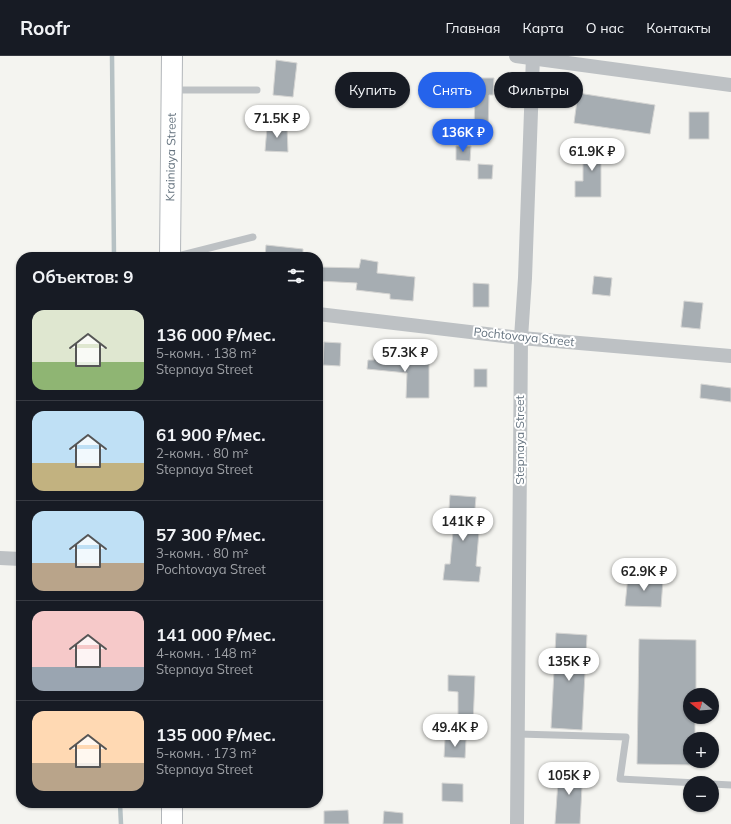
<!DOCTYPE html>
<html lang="ru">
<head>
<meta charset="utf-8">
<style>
	:root { --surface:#171b24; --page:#20242c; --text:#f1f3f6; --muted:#9ea1a6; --line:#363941; --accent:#2563eb }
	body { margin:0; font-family:Mulish,sans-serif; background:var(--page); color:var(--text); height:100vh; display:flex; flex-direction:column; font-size:15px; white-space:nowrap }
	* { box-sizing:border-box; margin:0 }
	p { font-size:13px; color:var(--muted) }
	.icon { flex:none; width:22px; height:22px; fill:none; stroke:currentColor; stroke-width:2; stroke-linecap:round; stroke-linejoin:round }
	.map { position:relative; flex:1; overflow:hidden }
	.panel { position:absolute; left:16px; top:196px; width:307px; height:556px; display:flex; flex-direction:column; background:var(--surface); border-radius:16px; box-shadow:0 1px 3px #0004 }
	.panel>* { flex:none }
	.banner { position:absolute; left:335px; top:16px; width:336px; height:36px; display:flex; gap:8px }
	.needle { width:26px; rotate:287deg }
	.buttons { position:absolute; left:683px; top:632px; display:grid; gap:8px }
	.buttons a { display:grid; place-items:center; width:36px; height:36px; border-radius:50%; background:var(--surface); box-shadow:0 1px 3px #0004; font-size:20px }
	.price { position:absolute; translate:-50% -34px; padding:0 9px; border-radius:14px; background:#fff; color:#222; font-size:13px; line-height:26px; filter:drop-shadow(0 1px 2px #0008) }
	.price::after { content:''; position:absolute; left:50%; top:24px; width:12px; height:9px; margin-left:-6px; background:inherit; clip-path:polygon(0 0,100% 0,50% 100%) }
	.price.selected { background:var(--accent); color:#fff }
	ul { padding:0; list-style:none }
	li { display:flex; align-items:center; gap:12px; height:100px; padding:0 16px }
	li+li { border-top:1px solid var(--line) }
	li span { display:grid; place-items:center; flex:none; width:112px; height:80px; border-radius:12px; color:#555 }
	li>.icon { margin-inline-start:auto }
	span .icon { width:48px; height:48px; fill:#fffc; stroke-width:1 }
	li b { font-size:17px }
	h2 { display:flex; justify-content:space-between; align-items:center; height:48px; padding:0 16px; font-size:17px }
	.tag { padding:0 14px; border-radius:18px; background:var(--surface); box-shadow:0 1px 3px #0004; font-size:14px; line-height:36px }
	.tag.selected { background:var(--accent); color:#fff }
	header { display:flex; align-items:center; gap:24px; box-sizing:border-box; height:56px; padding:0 20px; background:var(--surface); border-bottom:1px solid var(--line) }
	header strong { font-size:19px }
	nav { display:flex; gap:22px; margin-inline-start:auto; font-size:14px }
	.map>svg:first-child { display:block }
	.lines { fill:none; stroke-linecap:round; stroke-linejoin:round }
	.stream { stroke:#b6c1c4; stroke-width:4.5 }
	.building { fill:#a6adb2; stroke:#d5d5d3 }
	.secondary-casing { stroke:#b2b6ba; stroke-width:22 }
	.lane { stroke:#bdc1c4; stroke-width:7 }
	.street { stroke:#bdc1c4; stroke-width:14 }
	.secondary { stroke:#fff; stroke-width:20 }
	.labels { text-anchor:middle; stroke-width:4; stroke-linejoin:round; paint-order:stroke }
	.street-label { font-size:12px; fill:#65737f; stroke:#fff }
</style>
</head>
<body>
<header>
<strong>Roofr</strong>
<nav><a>Главная</a><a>Карта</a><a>О нас</a><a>Контакты</a></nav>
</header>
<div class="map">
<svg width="731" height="768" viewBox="0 0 731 768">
	<rect width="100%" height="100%" fill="#f4f4f0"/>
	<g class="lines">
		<g class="stream">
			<path d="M112,0L114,201"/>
			<path d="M120,747L121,768"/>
		</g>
	</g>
	<g class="building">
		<path d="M276,4L297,7L293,41L273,39Z"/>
		<path d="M472,22H494L493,39H489L488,74H474L475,39H472Z"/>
		<path d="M578,37L655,49L650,78L574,67Z"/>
		<rect x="689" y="56" width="20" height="27"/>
		<path d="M287,70L288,96L265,95L267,71Z"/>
		<path d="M456,90H471L470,105L456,104Z"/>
		<path d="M583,92H610L609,107H601V141H575V125H583Z"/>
		<path d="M478,108L493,109L492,123H478Z"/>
		<path d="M266,189L303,193V201H265Z"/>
		<path d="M361,203L378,206L377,217L415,221L413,245L390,243V238L356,234L357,227L318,225V211L359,212Z"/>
		<path d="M594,220L612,222L610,240L592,238Z"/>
		<path d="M473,227L489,228V251H473Z"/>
		<path d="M684,245L703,247L700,273L681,271Z"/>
		<path d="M324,286L341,287L340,310L323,309Z"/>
		<path d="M375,294L388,295L387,304L429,305V342H406L407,317L367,313L368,304H374Z"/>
		<rect x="474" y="313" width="13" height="18"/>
		<path d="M701,328L731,332V346L700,342Z"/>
		<path d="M450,439L476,441L473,476H479L476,510L481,511L479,526L443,524L445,508H450L455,454L449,453Z"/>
		<path d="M628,520L663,524L661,551L625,550Z"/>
		<path d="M556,577L587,579L582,674L551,672Z"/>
		<path d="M639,583L696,584V639H690V661H695V683H690V705H695V709L637,708Z"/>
		<path d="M448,619L475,620L473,669H458V636L448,635Z"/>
		<path d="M445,683L466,684L465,702L444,701Z"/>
		<path d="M559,711L583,712L580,768H555Z"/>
		<path d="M442,727L463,728V746L442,745Z"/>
		<path d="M348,754L349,768H324V755Z"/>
		<path d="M384,755L403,757V768H383Z"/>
	</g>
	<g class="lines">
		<g class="secondary-casing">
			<g id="secondary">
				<path d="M170,201L172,0"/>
				<path d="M172,747V768"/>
			</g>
		</g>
		<g class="lane">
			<path d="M173,34H257"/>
			<path d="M174,201L253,181"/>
			<path d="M518,678L626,681L620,723L697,727"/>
			<path d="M712,728L731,729"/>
		</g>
		<g class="street">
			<path d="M516,0L731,29"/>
			<path d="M318,258L521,282L731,300"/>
			<path d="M0,502L21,503"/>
			<path d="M517,768L521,282L525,222L533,0"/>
		</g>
		<use href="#secondary" class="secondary"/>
	</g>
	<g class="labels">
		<g class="street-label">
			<text transform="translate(171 101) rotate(-89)" y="4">Krainiaya Street</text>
			<text transform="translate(524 281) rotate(6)" y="4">Pochtovaya Street</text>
			<text transform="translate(520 384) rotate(-90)" y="4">Stepnaya Street</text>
		</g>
	</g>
</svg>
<div class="buttons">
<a><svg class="needle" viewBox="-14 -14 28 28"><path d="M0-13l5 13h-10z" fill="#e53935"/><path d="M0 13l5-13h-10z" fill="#9ea1a6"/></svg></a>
<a>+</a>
<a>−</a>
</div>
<b class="price" style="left:277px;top:83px">71.5K ₽</b>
<b class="price selected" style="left:463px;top:97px">136K ₽</b>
<b class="price" style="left:592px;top:116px">61.9K ₽</b>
<b class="price" style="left:405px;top:317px">57.3K ₽</b>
<b class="price" style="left:463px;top:486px">141K ₽</b>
<b class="price" style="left:644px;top:536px">62.9K ₽</b>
<b class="price" style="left:569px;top:626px">135K ₽</b>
<b class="price" style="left:455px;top:692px">49.4K ₽</b>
<b class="price" style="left:569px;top:740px">105K ₽</b>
<div class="banner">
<a class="tag">Купить</a>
<a class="tag selected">Снять</a>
<a class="tag">Фильтры</a>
</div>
<section class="panel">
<h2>Объектов: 9<svg class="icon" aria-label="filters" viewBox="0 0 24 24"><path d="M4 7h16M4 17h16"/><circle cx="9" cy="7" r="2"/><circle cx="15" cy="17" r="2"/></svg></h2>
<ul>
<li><span style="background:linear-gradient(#dfe7d0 65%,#8fb573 0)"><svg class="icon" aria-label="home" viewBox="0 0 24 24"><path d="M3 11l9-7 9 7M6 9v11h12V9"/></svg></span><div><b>136 000 ₽/мес.</b><p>5-комн. · 138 m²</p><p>Stepnaya Street</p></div></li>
<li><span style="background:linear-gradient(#bfe0f5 65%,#c2b280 0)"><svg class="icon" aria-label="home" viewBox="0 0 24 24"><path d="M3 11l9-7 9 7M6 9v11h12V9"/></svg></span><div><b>61 900 ₽/мес.</b><p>2-комн. · 80 m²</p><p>Stepnaya Street</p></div></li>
<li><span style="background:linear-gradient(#bfe0f5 65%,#b9a48a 0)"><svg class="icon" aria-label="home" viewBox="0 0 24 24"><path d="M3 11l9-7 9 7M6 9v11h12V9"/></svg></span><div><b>57 300 ₽/мес.</b><p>3-комн. · 80 m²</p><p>Pochtovaya Street</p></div></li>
<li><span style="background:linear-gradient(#f6c9c9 70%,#9aa5b1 0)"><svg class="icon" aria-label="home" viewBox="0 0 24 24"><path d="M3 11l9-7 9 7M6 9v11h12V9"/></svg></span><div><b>141 000 ₽/мес.</b><p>4-комн. · 148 m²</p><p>Stepnaya Street</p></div></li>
<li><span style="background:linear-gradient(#ffd9b3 65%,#b9a48a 0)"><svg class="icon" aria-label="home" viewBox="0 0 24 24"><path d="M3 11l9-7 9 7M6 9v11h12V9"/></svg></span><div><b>135 000 ₽/мес.</b><p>5-комн. · 173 m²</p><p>Stepnaya Street</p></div></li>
</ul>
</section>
</div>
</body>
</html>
